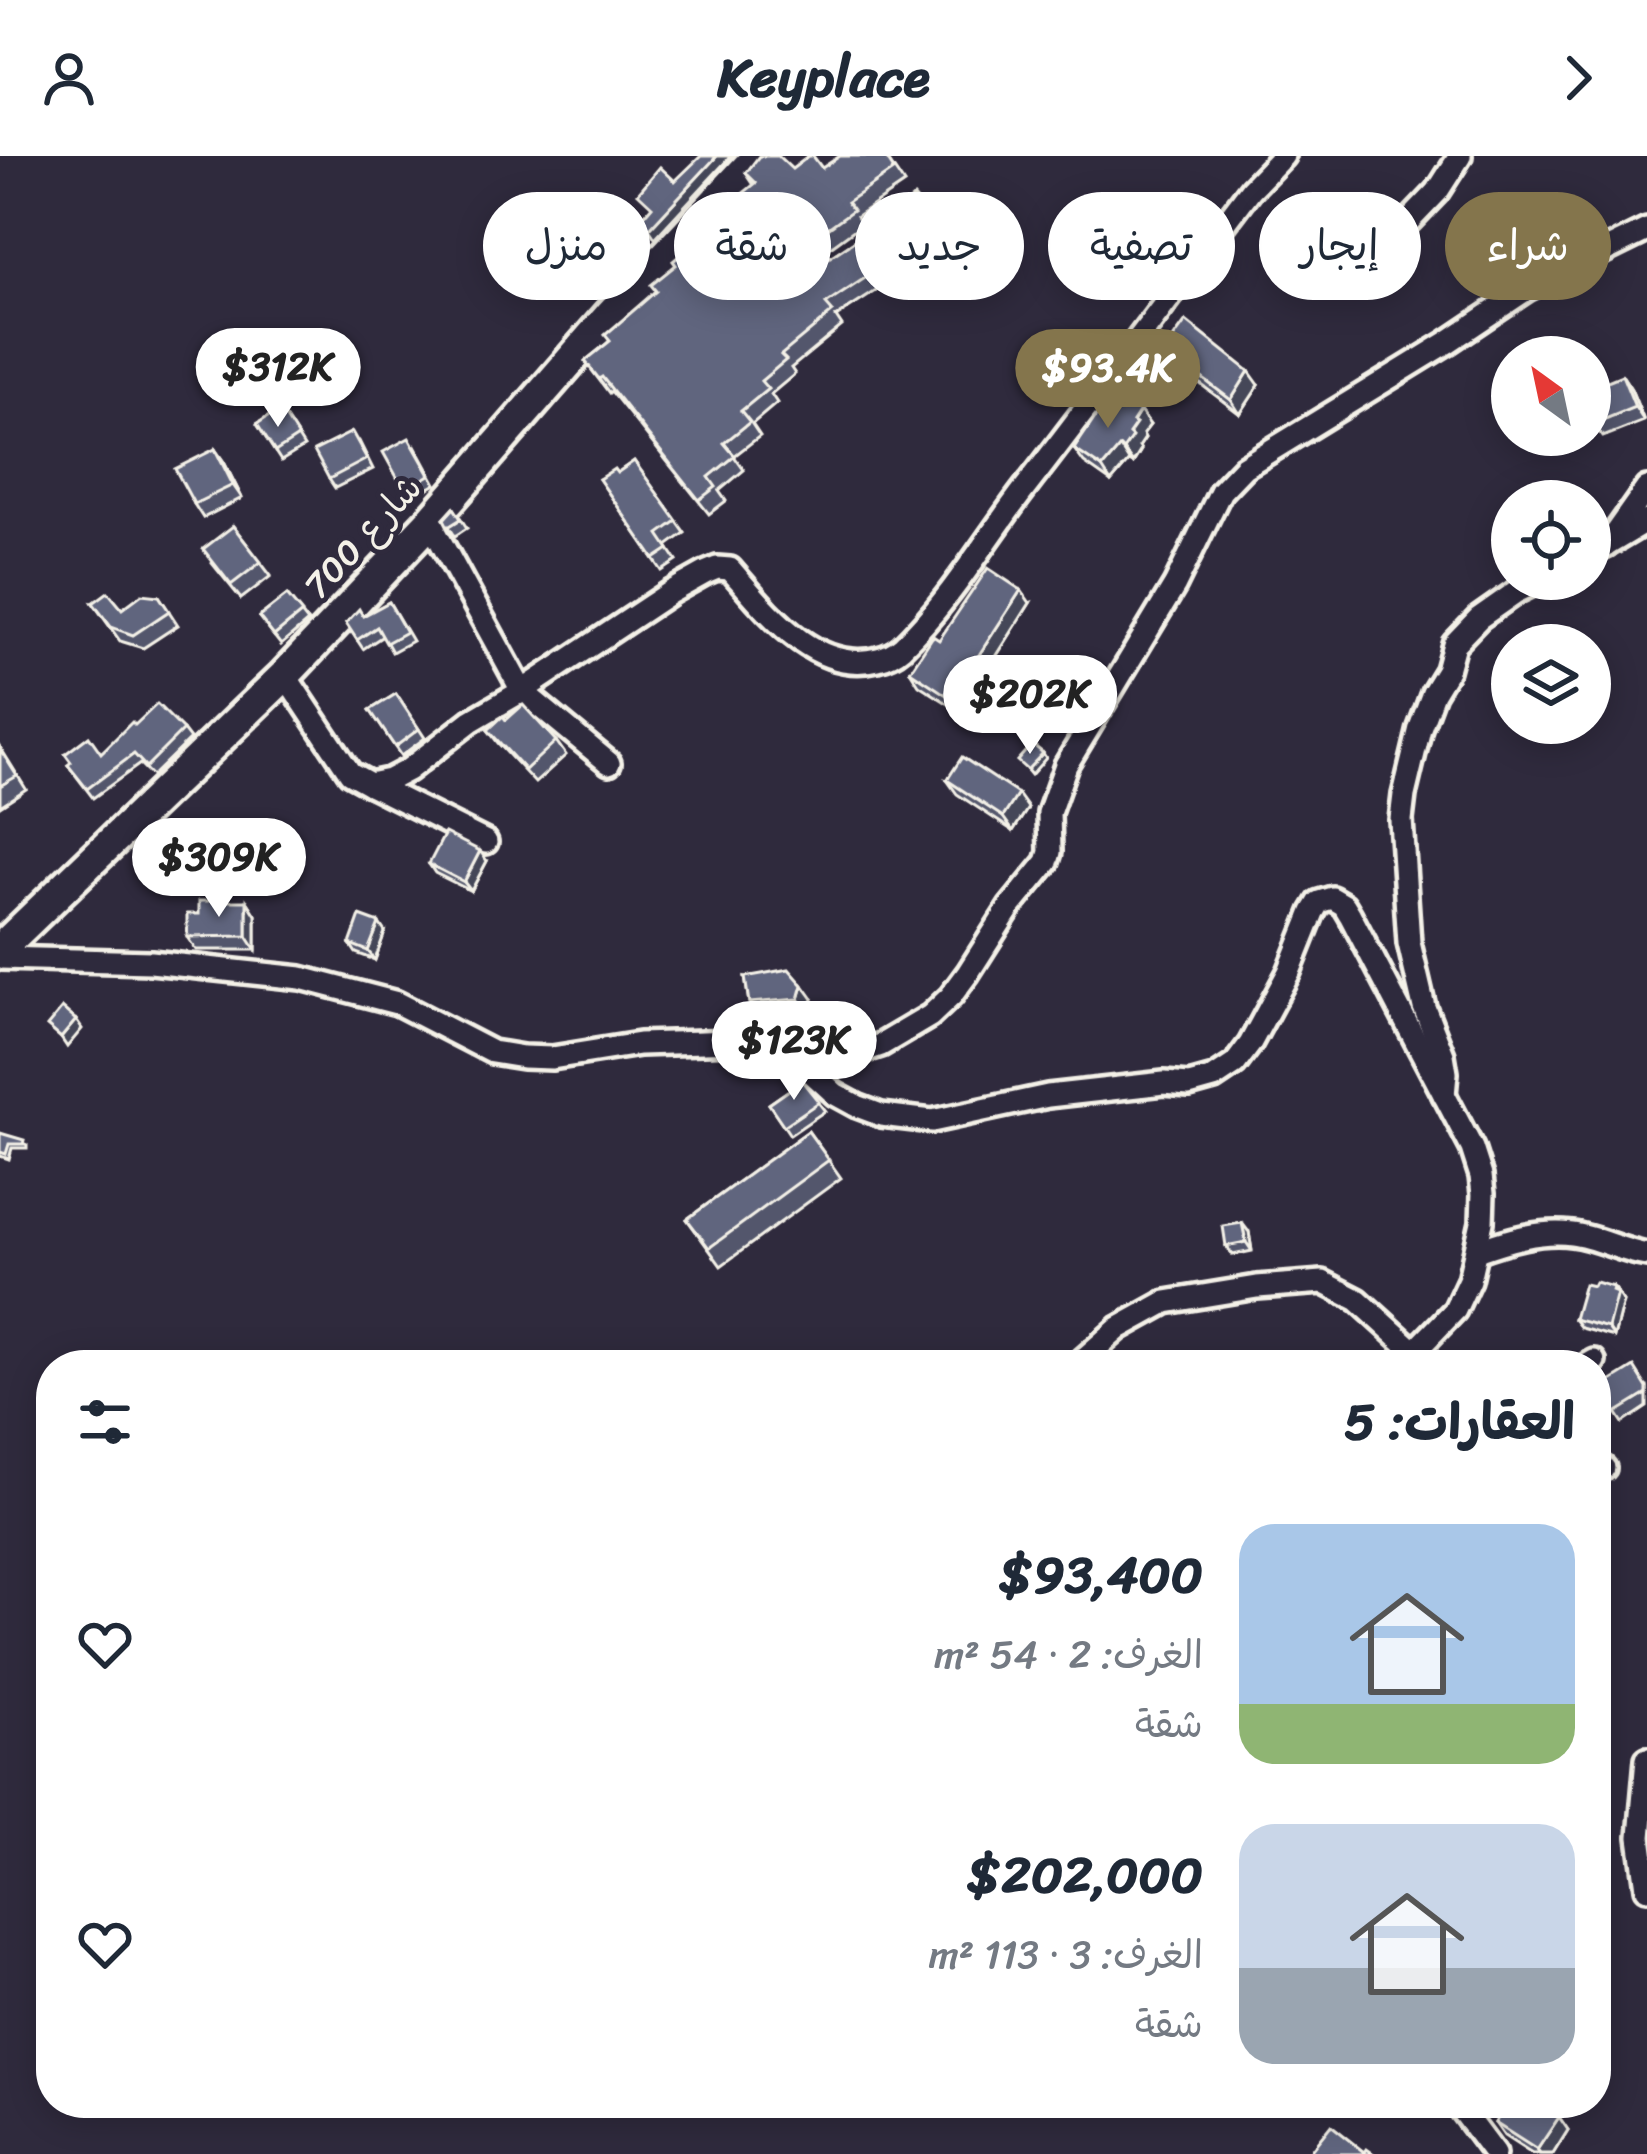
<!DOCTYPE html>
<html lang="ar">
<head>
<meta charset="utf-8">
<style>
	:root { --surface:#fff; --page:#f2f2f3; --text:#1f2937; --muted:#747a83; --accent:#84754c }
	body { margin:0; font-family:Sriracha,"Playpen Sans Arabic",sans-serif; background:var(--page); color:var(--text); direction:rtl; height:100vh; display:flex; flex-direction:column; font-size:45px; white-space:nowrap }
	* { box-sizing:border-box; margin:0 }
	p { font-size:39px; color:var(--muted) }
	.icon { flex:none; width:66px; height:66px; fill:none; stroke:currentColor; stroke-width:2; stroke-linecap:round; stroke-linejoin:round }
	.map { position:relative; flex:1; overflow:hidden; direction:ltr }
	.side { position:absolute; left:36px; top:1194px; width:1575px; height:768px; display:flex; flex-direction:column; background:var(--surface); border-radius:48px; box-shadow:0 6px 30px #0003; direction:rtl }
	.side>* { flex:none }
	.banner { position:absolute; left:36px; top:36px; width:1575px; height:108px; direction:rtl; display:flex; gap:24px }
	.needle { width:78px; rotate:327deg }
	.fabs { position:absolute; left:1491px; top:180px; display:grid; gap:24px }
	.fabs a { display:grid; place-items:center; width:120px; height:120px; border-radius:50%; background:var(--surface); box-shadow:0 6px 30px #0003; font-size:60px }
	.price { position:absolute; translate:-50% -102px; padding:0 27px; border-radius:42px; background:#fff; color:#222; font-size:39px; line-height:78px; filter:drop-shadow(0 3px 6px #0008) }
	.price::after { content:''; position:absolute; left:50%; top:72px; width:36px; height:27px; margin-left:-18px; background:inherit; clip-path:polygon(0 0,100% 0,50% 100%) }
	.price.current { background:var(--accent); color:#fff }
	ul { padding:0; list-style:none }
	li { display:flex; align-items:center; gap:36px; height:300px; padding:0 36px }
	li span { display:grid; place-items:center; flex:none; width:336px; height:240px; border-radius:36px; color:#555 }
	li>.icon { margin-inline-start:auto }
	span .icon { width:144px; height:144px; fill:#fffc; stroke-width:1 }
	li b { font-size:51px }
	h2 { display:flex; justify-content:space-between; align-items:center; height:144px; padding:0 36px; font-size:51px }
	.pill { padding:0 42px; border-radius:54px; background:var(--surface); box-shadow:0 6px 30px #0003; font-size:42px; line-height:108px }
	.pill.current { background:var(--accent); color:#fff }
	header { display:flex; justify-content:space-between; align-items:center; height:156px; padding:0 36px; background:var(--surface); font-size:54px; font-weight:700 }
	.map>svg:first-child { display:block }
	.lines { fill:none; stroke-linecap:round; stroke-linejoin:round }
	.minor-casing { stroke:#f4f1e8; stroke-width:30 }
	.secondary-casing { stroke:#f4f1e8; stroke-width:39 }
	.minor { stroke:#2f2a3d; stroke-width:21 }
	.secondary { stroke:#2f2a3d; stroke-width:30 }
	.wall { fill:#53576c; stroke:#f4f1e8; stroke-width:3 }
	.shaded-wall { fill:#444758; stroke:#f4f1e8; stroke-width:3 }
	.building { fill:#61657e; stroke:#f4f1e8; stroke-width:3 }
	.labels { text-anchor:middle; stroke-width:10; stroke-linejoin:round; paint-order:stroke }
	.street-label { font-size:36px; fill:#f4f1e8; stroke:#2f2a3d }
</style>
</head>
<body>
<header><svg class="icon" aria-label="forward" viewBox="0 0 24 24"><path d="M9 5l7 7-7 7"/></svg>Keyplace<svg class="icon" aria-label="person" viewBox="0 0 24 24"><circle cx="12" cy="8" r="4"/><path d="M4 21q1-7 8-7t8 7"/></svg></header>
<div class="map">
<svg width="1647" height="1998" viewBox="0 0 1647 1998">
	<rect width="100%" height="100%" fill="#2f2a3d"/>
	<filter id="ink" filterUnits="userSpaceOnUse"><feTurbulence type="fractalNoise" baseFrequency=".00833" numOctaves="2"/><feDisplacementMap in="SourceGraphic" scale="24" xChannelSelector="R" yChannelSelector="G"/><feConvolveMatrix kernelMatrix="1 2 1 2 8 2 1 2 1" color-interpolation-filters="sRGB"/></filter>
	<g filter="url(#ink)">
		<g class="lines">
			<g class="minor-casing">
				<g id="minor">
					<path d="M1366,110L1437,36L1460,0"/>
					<path d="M430,366L522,535L609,607"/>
					<path d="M1606,390L1647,332"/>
					<path d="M1590,399L1647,365"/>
					<path d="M285,519L350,617L370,628L389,624L408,614L471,565L522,535L671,436L705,417L717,412L730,413C766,454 814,519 878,503C887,501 894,498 902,491C950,445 985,384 1025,332C1102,233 1176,132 1251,33L1283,0"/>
					<path d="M370,628L486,686"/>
					<path d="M0,802L151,806L301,822L397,847L492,896L523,901L552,902L639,888L735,885L756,887L776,893L797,903L835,938L857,950L881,959L932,965L1048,940L1164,927L1189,929L1214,922L1235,908L1250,888L1289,816L1313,756L1319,746L1332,742L1344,749L1350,759L1472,992L1481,1020L1483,1038L1482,1066L1469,1124L1455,1154L1402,1209"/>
					<path d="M797,903L854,898L881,889L930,860L951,840L968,817L1010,751L1047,706L1050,696L1049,657L1066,609L1175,429L1221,335L1244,311L1448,186L1527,133L1647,74"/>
					<path d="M1444,939L1446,917L1443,899L1424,851L1409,787L1401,664L1404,639L1420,572L1433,537L1447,514L1454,488L1479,462L1516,436L1543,423"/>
					<path d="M1476,1095C1507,1084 1539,1074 1572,1078C1597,1081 1621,1095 1647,1099"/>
					<path d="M1077,1209L1119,1172L1166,1146L1257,1131L1323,1126L1358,1144L1414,1195L1425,1209"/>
					<path d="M1587,1209L1594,1205"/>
					<path d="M1596,1312H1604"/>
					<path d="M1647,1603L1640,1681L1647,1732"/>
					<path d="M1456,1947L1494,1998"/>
				</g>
			</g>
			<g class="secondary-casing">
				<path id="secondary" d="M0,793L285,519L430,366L610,159L758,0"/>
			</g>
			<use href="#minor" class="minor"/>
			<use href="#secondary" class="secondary"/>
		</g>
		<g class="wall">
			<path d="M885,0L904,28L857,60L862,68L778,129L781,134L860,81L890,126L836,161L842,170L791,212L795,218L771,238L777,247L752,268L760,280L734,300L744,314L719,335L726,345L709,358L611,235L609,237L585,205L610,185L656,135L676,109L723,57L754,29L746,17L822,12Z"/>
			<path d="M1151,50L1174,80L1149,101L1125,71Z"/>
			<path d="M888,63L940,72L946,81L920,103Z"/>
			<path d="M1165,194L1259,229L1240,258L1174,208Z"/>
			<path d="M1622,219L1631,233L1644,265L1603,281L1593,268Z"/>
			<path d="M280,253L304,291L281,305L257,268Z"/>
			<path d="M1140,255L1150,269L1143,278L1145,282L1139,291L1141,294L1133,307L1129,305L1111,326L1084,307L1074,293Z"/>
			<path d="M359,285L373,313L335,332L329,323Z"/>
			<path d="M416,291L436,328L410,343L404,334Z"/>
			<path d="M215,293L224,306L242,342L203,362L194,348Z"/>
			<path d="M634,305L685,377L667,390L677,405L662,415L599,323L617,317Z"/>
			<path d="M454,352L467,372L455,380L444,363Z"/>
			<path d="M233,370L271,420L241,443L212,407Z"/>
			<path d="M287,439L308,466L281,489L259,461Z"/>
			<path d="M159,440L178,469L143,492L120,485L93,447L122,453Z"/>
			<path d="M389,446L412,485L392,496L383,480L363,493L346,467L363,460Z"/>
			<path d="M1030,447L961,556L919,529L910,515L939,484Z"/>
			<path d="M396,538L425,582L401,600L370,554Z"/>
			<path d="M506,564L556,585L566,599L535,627L498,587L488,574Z"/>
			<path d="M135,569L183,574L190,583L152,620L140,608L93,642L68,609L101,597Z"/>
			<path d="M0,591L26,633L0,650Z"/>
			<path d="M947,624L1028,652L1013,675L957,638Z"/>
			<path d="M487,705L471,735L435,717L429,708Z"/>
			<path d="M247,745L256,759V794H196L187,781Z"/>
			<path d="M385,776L375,804L356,797L350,788Z"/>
			<path d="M745,821L813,843L809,856L759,860L749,847Z"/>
			<path d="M802,925L825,955L790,979L769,948Z"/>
			<path d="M808,975L841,1022L721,1110L687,1063Z"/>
			<path d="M0,977L27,989V992H12L9,1003L0,1000Z"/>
			<path d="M1249,1076L1252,1095L1233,1099L1226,1090Z"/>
			<path d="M1593,1130L1613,1131L1623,1146L1614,1181L1581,1172L1574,1163Z"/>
			<path d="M1647,1231V1251L1623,1267L1600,1232Z"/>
			<path d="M1498,1955L1559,1961L1568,1974L1553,1998H1532L1504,1980L1495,1967L1500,1958Z"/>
		</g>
		<g class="shaded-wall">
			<path d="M717,0H731L655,82L649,73Z"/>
			<path d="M1249,215L1259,229L1240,258L1231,244Z"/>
			<path d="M1622,219L1631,233L1644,265L1635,251Z"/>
			<path d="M1140,255L1150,269L1143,278L1145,282L1139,291L1141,294L1133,307L1123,294L1133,266Z"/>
			<path d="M1120,291L1129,305L1111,326L1102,312Z"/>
			<path d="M215,293L224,306L242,342L233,329Z"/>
			<path d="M1021,434L1030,447L961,556L951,542Z"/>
			<path d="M1043,597L1046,602L1031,619L1027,614Z"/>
			<path d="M1018,638L1028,652L1013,675L1003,661Z"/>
			<path d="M480,695L487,705L471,735L464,726Z"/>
			<path d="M247,745L256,759V794L247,780Z"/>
			<path d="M379,767L385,776L375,804L368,795Z"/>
			<path d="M803,829L813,843L809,856L799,843Z"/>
			<path d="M76,864L82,873L67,891L61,882Z"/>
			<path d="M1242,1067L1249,1076L1252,1095L1246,1086Z"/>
			<path d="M1613,1131L1623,1146L1614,1181L1608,1172Z"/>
			<path d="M1559,1961L1568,1974L1553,1998H1540L1537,1994Z"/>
		</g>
		<g class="building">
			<path d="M701,0H717L649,73L640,64L652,50L638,37L660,11L675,25Z"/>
			<path d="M759,0H778L792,13L809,0H813L822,12L840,0H885L894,14L847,46L853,54L768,115L781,134L860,81L880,112L826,148L833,156L781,199L786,204L761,225L768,233L741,255L750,266L724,287L735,300L709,321L716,331L699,344L602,221L599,223L585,205L610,185L605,179L656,135L651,129L676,109L673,105L699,83L696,79L723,57L721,55L756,27L746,17Z"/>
			<path d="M914,41L940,72L914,94L888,63Z"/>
			<path d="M1151,50L1168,71L1142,92L1125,71Z"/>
			<path d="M1186,165L1249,215L1231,244L1165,194Z"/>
			<path d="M1622,219L1635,251L1593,268L1590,259V232Z"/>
			<path d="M1112,237L1140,255L1133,266L1136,268L1129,278L1132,281L1123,294L1120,291L1102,312L1074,293Z"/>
			<path d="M280,253L298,281L275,296L257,268Z"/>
			<path d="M352,276L367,303L329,323L314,295Z"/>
			<path d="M409,282L430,319L404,334L383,296Z"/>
			<path d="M215,293L233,329L194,348L175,313Z"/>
			<path d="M634,305L677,365L659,378L669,393L654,403L599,323L614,313L617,317Z"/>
			<path d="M454,352L461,363L448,371L444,363Z"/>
			<path d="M233,370L261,406L231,429L203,393Z"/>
			<path d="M988,412L1021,434L951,542L910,515L933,480L939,484Z"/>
			<path d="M108,436L122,453L142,438L159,440L169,455L133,479L111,471L93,447Z"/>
			<path d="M287,439L302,457L274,480L259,461Z"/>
			<path d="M389,446L406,476L386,487L377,471L357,484L346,467L359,453L363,460Z"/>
			<path d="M396,538L419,573L395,591L370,554Z"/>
			<path d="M157,548L183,574L146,611L134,598L87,633L68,609L71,606L65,598L89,580L101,597L132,566L135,569Z"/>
			<path d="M523,549L556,585L525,614L488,574L503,560L506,564Z"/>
			<path d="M1032,588L1043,597L1027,614L1017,605Z"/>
			<path d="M0,593L17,620L0,630Z"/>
			<path d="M962,601L1018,638L1003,661L947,624Z"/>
			<path d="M445,677L480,695L464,726L429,708Z"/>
			<path d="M199,745H247V780L187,781V758H199Z"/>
			<path d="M360,760L379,767L368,795L350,788Z"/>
			<path d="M789,813L803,829L799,843L749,847L745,821Z"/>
			<path d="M62,852L76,864L61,882L47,870Z"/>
			<path d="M802,925L819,946L784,970L769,948Z"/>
			<path d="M808,975L829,1004L709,1092L687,1063Z"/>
			<path d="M0,977L24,984L23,988H9L6,998L0,996Z"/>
			<path d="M1242,1067L1246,1086L1226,1090L1223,1070Z"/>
			<path d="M1595,1126L1613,1131L1612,1135L1617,1137L1608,1172L1574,1163L1584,1128L1593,1130Z"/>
			<path d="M1634,1211L1647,1232V1238L1616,1257L1600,1232Z"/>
			<path d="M1503,1947H1538L1559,1961L1537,1994L1495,1967L1501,1957L1498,1955Z"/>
			<path d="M1331,1969L1365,1996L1367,1993L1374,1998H1308Z"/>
		</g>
	</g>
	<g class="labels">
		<g class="street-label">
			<text transform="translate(362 380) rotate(-47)" y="13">شارع 700</text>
		</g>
	</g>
</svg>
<div class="fabs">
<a><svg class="needle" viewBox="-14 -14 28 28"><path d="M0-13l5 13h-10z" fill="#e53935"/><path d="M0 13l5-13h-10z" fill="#747a83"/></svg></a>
<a><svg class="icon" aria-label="locate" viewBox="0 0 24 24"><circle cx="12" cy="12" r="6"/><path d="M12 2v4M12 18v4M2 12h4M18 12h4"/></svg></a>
<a><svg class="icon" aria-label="layers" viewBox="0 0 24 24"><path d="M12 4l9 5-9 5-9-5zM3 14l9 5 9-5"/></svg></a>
</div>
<b class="price" style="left:278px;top:274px">$312K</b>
<b class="price current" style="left:1108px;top:275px">$93.4K</b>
<b class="price" style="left:1030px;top:601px">$202K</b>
<b class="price" style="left:219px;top:764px">$309K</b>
<b class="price" style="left:794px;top:947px">$123K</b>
<div class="banner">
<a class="pill current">شراء</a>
<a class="pill">إيجار</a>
<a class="pill">تصفية</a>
<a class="pill">جديد</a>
<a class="pill">شقة</a>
<a class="pill">منزل</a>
</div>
<section class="side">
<h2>العقارات: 5<svg class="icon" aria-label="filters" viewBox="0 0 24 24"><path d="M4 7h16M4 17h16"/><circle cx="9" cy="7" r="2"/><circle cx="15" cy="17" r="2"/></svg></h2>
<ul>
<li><span style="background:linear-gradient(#a9c7e8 75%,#8fb573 0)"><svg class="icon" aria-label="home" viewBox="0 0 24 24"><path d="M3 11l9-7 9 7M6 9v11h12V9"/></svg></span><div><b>$93,400</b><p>الغرف: 2 · 54 m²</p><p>شقة</p></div><svg class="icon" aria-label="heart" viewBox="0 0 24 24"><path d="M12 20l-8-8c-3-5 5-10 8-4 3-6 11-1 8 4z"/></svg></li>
<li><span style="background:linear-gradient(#c9d6e8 60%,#9aa5b1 0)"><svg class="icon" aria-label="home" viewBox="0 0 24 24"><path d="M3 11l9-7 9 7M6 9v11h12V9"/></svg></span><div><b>$202,000</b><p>الغرف: 3 · 113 m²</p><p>شقة</p></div><svg class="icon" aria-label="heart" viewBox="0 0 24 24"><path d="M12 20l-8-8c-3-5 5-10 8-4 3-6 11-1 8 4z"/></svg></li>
</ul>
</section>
</div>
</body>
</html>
